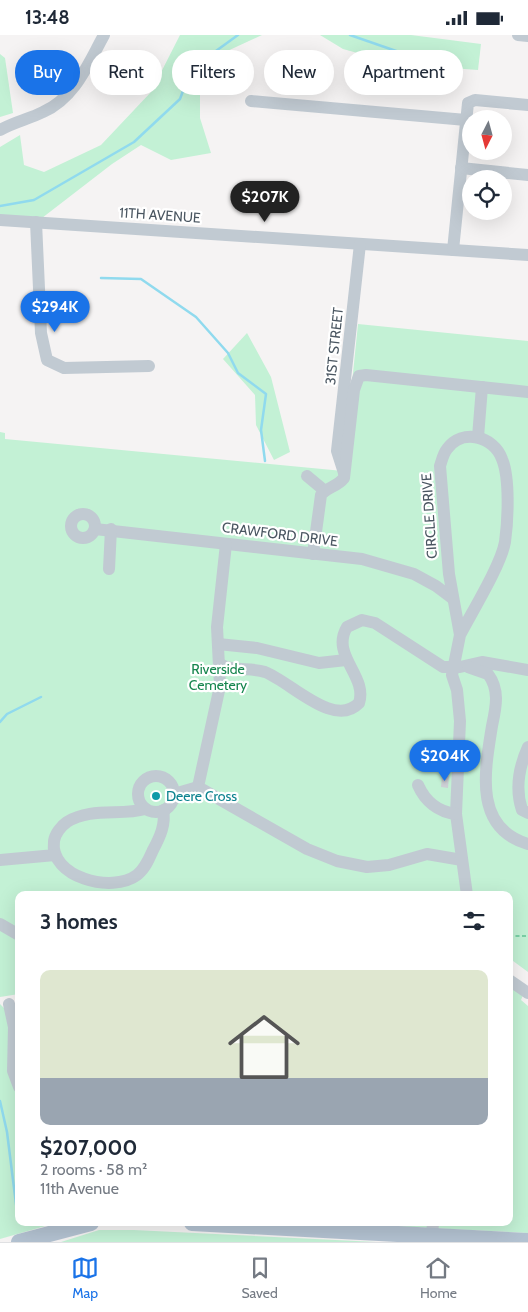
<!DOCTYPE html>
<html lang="en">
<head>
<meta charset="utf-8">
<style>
	:root { --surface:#fff; --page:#f2f2f3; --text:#1f2937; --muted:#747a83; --line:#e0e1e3; --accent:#1a73e8 }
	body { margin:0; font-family:Cabin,sans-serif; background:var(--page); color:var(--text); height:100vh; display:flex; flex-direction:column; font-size:19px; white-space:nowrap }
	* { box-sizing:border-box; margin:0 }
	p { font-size:16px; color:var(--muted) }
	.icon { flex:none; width:28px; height:28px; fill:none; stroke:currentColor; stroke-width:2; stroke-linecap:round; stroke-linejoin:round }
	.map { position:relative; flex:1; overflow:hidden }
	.details { position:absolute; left:15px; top:856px; width:498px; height:335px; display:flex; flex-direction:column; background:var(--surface); border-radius:10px; box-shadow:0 5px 20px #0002 }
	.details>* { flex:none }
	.hud { position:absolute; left:15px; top:15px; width:499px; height:45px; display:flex; gap:10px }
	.needle { width:32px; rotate:186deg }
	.controls { position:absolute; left:462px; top:75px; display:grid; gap:10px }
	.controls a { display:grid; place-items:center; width:50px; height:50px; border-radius:50%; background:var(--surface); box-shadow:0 5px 20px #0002; font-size:25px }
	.price { position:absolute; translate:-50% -42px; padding:0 11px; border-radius:18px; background:var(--accent); color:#fff; font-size:16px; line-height:32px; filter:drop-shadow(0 1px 2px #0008) }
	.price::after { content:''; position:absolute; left:50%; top:30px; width:15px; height:11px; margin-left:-8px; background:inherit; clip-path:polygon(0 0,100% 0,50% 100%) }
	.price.on { background:#222; color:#fff }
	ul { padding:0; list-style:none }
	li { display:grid; align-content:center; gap:10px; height:265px; padding:0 25px }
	li span { display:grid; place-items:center; height:155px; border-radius:10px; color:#555 }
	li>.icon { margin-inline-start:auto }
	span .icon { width:90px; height:90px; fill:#fffc; stroke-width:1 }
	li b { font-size:21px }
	h2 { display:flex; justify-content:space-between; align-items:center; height:60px; padding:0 25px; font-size:21px }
	.chip { padding:0 18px; border-radius:22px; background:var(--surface); box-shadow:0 5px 20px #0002; font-size:18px; line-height:45px }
	.chip.on { background:var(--accent); color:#fff }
	.status { display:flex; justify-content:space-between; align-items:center; height:35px; padding:0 25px; background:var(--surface); direction:ltr }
	.status svg { height:14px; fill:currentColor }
	.dock { display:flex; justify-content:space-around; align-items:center; height:70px; border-top:1px solid var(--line); background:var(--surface); font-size:14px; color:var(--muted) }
	.dock a { display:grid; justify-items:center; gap:2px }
	.dock .on { color:var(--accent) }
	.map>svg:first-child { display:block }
	.green { fill:#c3f1d5 }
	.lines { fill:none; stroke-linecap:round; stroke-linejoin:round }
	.stream { stroke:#90daee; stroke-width:2.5 }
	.building { fill:#cdcfd5 }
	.path { stroke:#7ad0a6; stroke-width:2; stroke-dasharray:4 2.5; stroke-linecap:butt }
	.minor { stroke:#c1cad2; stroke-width:12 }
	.major { stroke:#b3c2d1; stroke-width:16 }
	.culture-dot { fill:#0f9aa8; stroke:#fff; stroke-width:2 }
	.labels { text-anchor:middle; stroke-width:4.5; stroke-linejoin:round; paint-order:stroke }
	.street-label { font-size:14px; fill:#4a5661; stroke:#fff }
	.park-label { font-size:14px; fill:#17864f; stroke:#fff }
	.culture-label { font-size:14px; fill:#0d838f; stroke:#fff; text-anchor:start }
</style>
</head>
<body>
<div class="status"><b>13:48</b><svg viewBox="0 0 49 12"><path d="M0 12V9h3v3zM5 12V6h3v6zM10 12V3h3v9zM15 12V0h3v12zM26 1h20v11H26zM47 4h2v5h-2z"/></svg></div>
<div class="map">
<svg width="528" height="1207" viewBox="0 0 528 1207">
	<rect width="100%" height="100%" fill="#f5f3f3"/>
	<g class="green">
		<path d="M180,0H262L223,18L200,52V83L211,118L171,125L141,110L112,129L42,183L0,180V112L20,100L24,130L44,137L101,110L151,57Z"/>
		<path d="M320,0H411L481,9L478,35L397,29L343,14Z"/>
		<path d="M0,19L5,23L13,78L0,82Z"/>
		<path d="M358,289L528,306V937L509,923V860H19V959L0,962V397L5,398V404L343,436Z"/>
		<path d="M247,298L271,342L290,417L274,425L256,390L255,360L223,324Z"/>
		<path d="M509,950L523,960L521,965L528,971V1198L330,1188H509Z"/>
		<path d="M0,969L6,975H19V1188H56L0,1204Z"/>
		<path d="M99,1195H134L376,1207H61Z"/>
	</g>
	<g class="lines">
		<g class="stream">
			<path d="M350,0L399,17"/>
			<path d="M0,171L34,165L134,107L180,64L191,34L238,0"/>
			<path d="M101,243L141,244L196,282L228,318L238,338L266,359L261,395L265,426"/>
			<path d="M0,687L7,679L41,662"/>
			<path d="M0,1066L7,1097L18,1185"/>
		</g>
	</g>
	<path class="building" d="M442,741H449L448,753L441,752Z"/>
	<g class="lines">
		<path class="path" d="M509,901H528"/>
		<g class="minor">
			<path d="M518,0L528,1"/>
			<path d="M251,66L466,85"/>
			<path d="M0,95C14,87 29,84 43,77C75,63 88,29 104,0"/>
			<path d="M461,133L528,140"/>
			<path d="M0,185L528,220"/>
			<path d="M36,187L41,298L47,325L64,333L149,331"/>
			<path d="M453,215L468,68L475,65L528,70"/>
			<path d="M478,402L482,352"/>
			<path d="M344,438L337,416L360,209"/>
			<path d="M307,441L325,456"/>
			<circle cx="83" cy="491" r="12"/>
			<path d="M95,494L362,524L414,539L436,551L452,563"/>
			<path d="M226,509L217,592L220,651L198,752L307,814L337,826L367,832L389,830L427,819L462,825"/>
			<path d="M313,519L321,460C327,452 337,452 344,443L354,355L359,341L366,340L528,357"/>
			<path d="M109,534L111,494"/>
			<path d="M460,600C472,577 501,530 505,507C508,486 510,443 502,424C494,401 462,393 447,414C443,419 442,425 440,431L449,539L460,600L452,640L457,655L460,686L456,779L467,860"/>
			<path d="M218,609L257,613L319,628L346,625"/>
			<path d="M220,629C233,637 250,632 265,637C291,647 334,694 359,668C368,641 330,620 347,592L362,585L375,588L443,632H460L482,627L528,635"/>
			<path d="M468,632L488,639C500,655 496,672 492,691C485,735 473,793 528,809"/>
			<path d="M528,712C519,732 515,754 522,775L528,778"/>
			<circle cx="156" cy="759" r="18"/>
			<path d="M418,750C425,766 438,777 456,779"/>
			<path d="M174,759L198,752"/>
			<path d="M145,774C121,781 91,772 67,787C61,791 55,799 54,806C49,842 112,859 137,840C145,834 149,824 153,815C160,802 166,789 163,775"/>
			<path d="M0,825L55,820"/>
			<path d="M0,889L19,900"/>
			<path d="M509,945L528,958"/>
			<path d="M9,969L14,992L13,1036L19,1052"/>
			<path d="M432,1200L433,1188"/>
		</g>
		<g class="major">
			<path d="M192,1188L528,1206"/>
			<path d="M19,1207L91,1188"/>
		</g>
	</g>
	<circle class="culture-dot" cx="156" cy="761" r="5"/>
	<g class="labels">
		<g class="street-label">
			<text transform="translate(160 180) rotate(4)" y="5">11TH AVENUE</text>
			<text transform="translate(334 311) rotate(-84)" y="5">31ST STREET</text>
			<text transform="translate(429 481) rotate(-94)" y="5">CIRCLE DRIVE</text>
			<text transform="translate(280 499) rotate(7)" y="5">CRAWFORD DRIVE</text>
		</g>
		<g class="park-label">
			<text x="218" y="639">Riverside<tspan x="218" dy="16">Cemetery</tspan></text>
		</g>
		<g class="culture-label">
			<text x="166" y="766">Deere Cross</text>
		</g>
	</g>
</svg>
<div class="controls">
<a><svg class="needle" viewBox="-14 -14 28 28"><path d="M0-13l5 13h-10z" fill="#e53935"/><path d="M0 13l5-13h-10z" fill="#747a83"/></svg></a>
<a><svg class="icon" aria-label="locate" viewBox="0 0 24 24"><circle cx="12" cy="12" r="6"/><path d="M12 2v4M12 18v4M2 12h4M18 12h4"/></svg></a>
</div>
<b class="price on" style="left:265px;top:188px">$207K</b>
<b class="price" style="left:55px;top:298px">$294K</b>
<b class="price" style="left:445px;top:747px">$204K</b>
<div class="hud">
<a class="chip on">Buy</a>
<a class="chip">Rent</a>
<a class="chip">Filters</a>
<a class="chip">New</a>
<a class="chip">Apartment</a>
</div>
<section class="details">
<h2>3 homes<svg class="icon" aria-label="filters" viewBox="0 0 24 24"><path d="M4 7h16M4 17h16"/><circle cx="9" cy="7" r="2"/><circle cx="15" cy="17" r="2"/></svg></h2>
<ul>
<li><span style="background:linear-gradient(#dfe7d0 70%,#9aa5b1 0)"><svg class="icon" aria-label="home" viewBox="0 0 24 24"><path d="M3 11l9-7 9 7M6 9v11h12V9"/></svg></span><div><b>$207,000</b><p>2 rooms · 58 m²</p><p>11th Avenue</p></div></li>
</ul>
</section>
</div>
<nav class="dock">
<a class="on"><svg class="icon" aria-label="map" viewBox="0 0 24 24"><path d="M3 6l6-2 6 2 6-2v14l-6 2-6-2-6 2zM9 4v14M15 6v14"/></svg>Map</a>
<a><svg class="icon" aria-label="saved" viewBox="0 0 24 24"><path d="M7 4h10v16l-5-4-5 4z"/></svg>Saved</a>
<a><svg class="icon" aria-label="home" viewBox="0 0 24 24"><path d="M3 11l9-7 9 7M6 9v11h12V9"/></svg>Home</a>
</nav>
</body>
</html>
